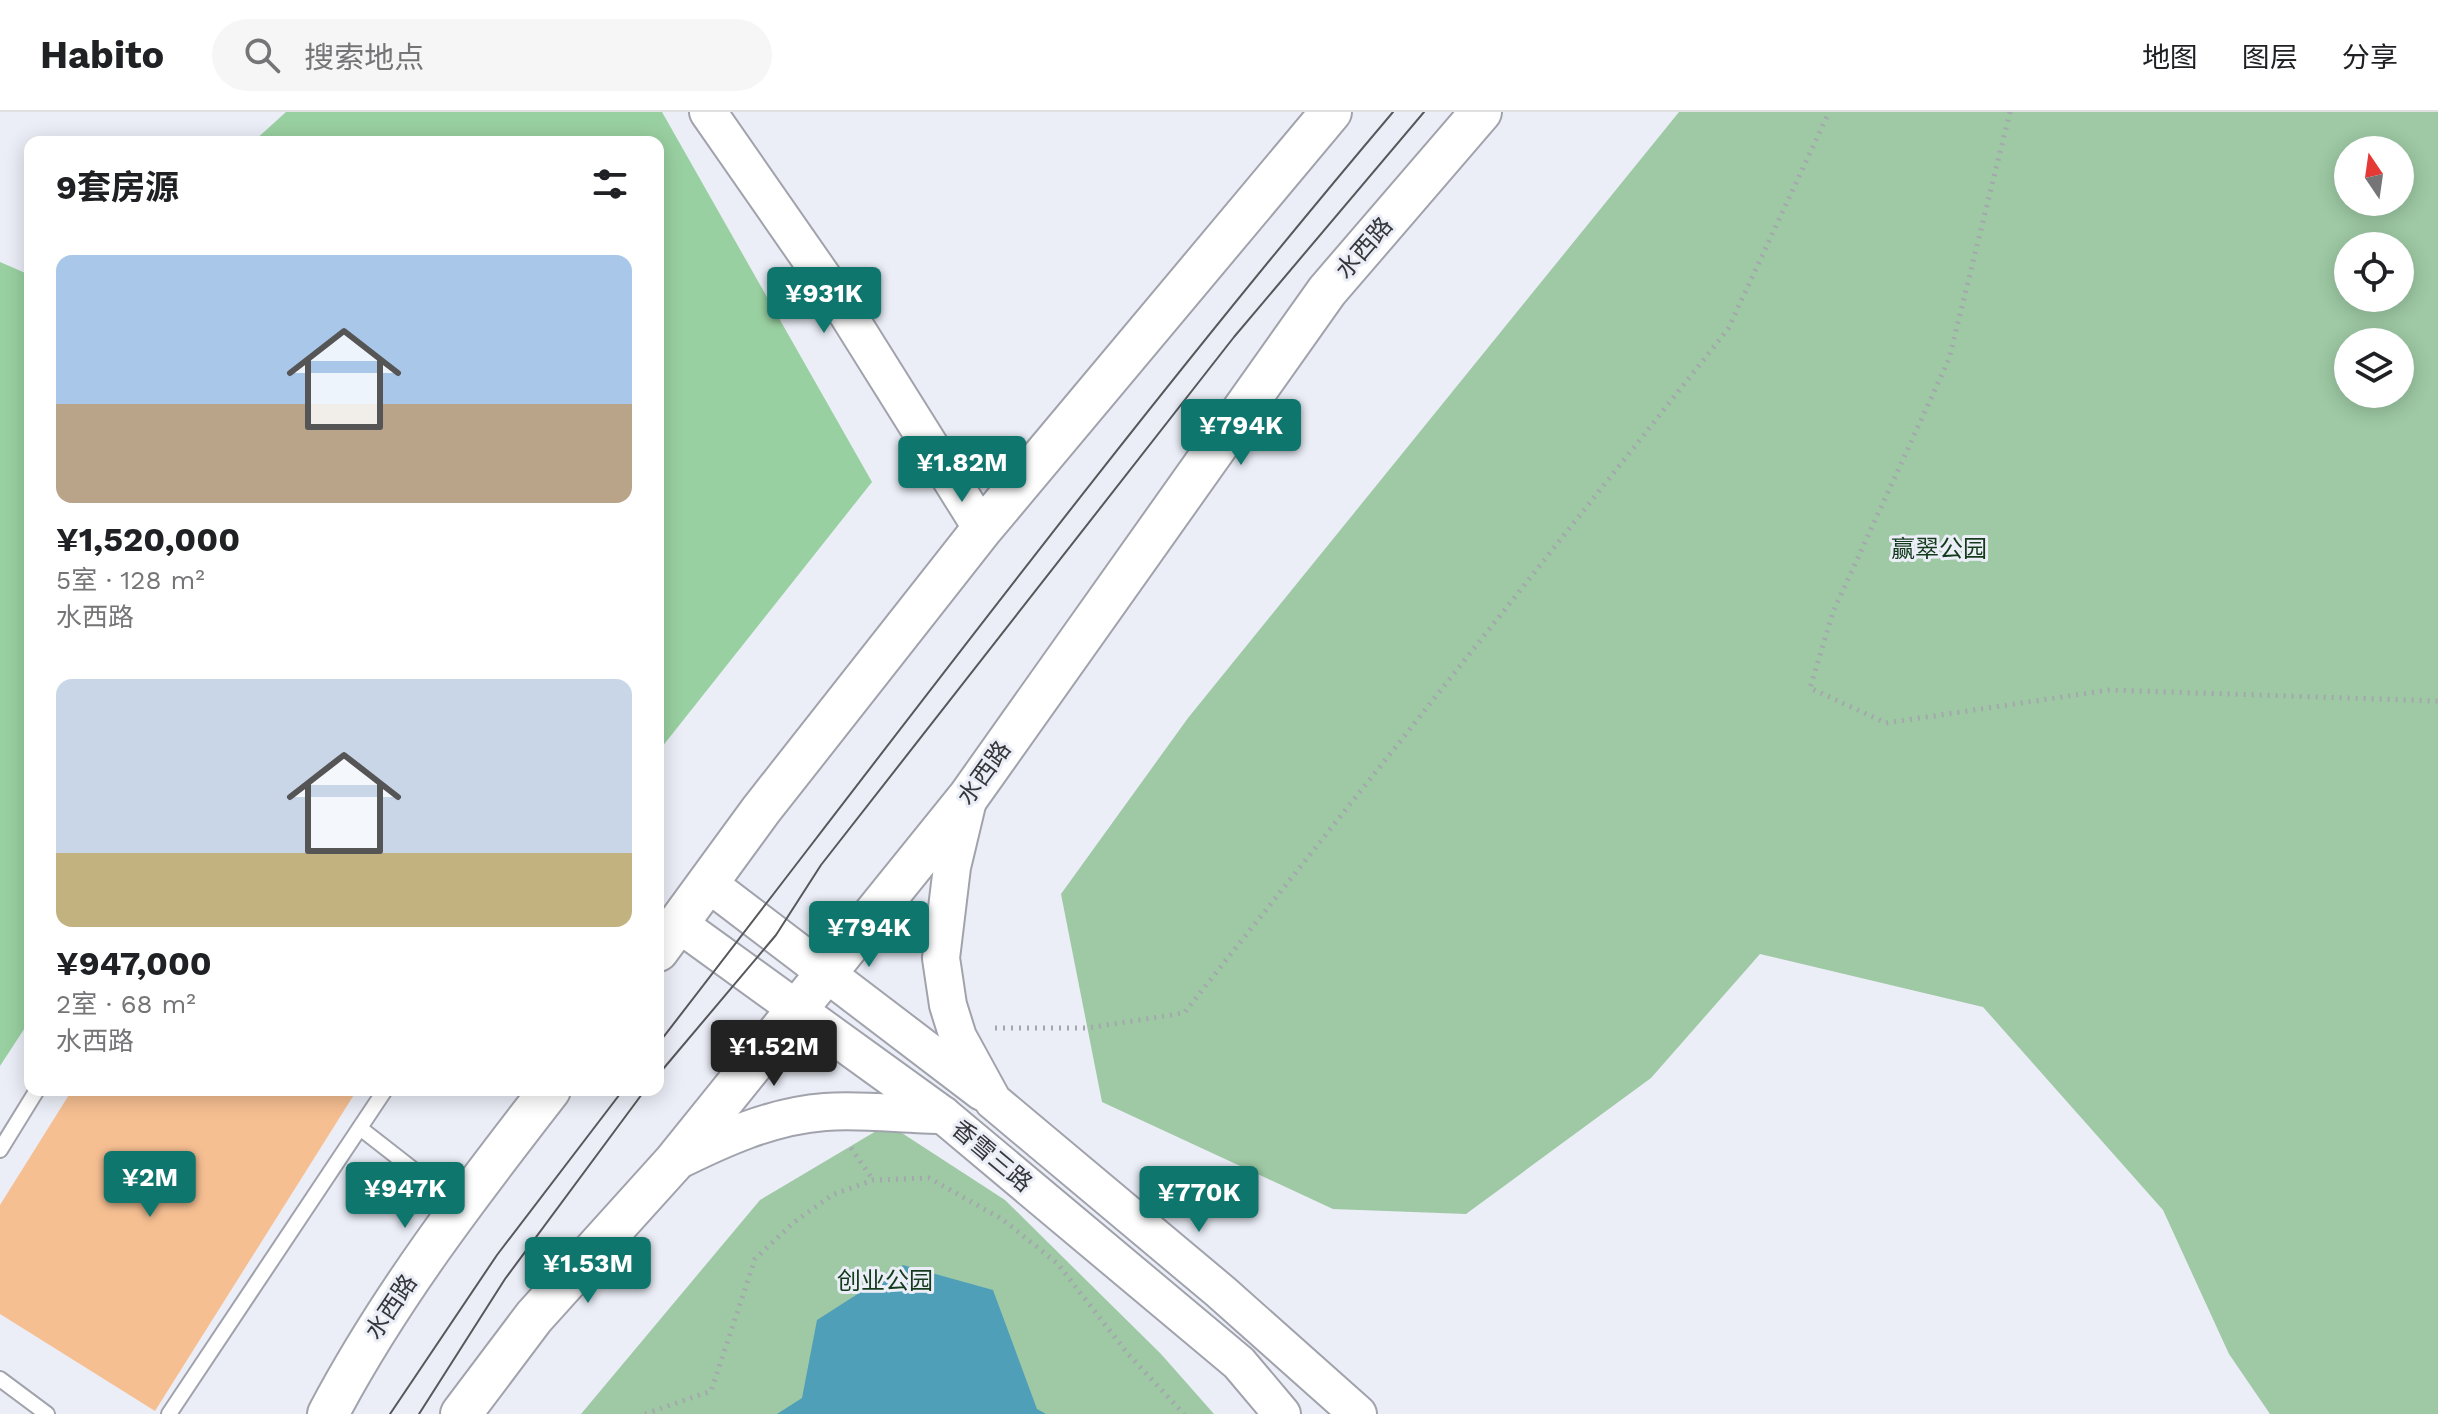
<!DOCTYPE html>
<html lang="zh">
<head>
<meta charset="utf-8">
<style>
	:root { --surface:#fff; --page:#f6f6f6; --text:#202124; --muted:#757577; --line:#e0e0e0; --accent:#0f766e }
	body { margin:0; font-family:"Work Sans","Noto Sans SC",sans-serif; background:var(--page); color:var(--text); height:100vh; display:flex; flex-direction:column; font-size:30px; white-space:nowrap }
	* { box-sizing:border-box; margin:0 }
	p { font-size:26px; color:var(--muted) }
	.icon { flex:none; width:44px; height:44px; fill:none; stroke:currentColor; stroke-width:2; stroke-linecap:round; stroke-linejoin:round }
	.map { position:relative; flex:1; overflow:hidden }
	.side { position:absolute; left:24px; top:24px; width:640px; height:960px; display:flex; flex-direction:column; background:var(--surface); border-radius:16px; box-shadow:0 4px 20px #0003 }
	.side>* { flex:none }
	.needle { width:52px; rotate:347deg }
	.fabs { position:absolute; left:2334px; top:24px; display:grid; gap:16px }
	.fabs a { display:grid; place-items:center; width:80px; height:80px; border-radius:50%; background:var(--surface); box-shadow:0 4px 20px #0003; font-size:40px }
	.price { position:absolute; translate:-50% -68px; padding:0 18px; border-radius:8px; background:var(--accent); color:#fff; font-size:26px; line-height:52px; filter:drop-shadow(0 2px 4px #0008) }
	.price::after { content:''; position:absolute; left:50%; top:48px; width:24px; height:18px; margin-left:-12px; background:inherit; clip-path:polygon(0 0,100% 0,50% 100%) }
	.price.active { background:#222; color:#fff }
	ul { padding:0; list-style:none }
	li { display:grid; align-content:center; gap:16px; height:424px; padding:0 32px }
	li span { display:grid; place-items:center; height:248px; border-radius:16px; color:#555 }
	li>.icon { margin-inline-start:auto }
	span .icon { width:144px; height:144px; fill:#fffc; stroke-width:1 }
	li b { font-size:34px }
	h2 { display:flex; justify-content:space-between; align-items:center; height:96px; padding:0 32px; font-size:34px }
	header { display:flex; align-items:center; gap:48px; box-sizing:border-box; height:112px; padding:0 40px; background:var(--surface); border-bottom:2px solid var(--line) }
	header strong { font-size:38px }
	nav { display:flex; gap:44px; margin-inline-start:auto; font-size:28px }
	.search { width:560px; height:72px; background:var(--page); display:flex; align-items:center; gap:20px; box-sizing:border-box; padding:0 28px; border-radius:44px; color:var(--muted); font-size:30px }
	.map>svg:first-child { display:block }
	.green { fill:#9ec9a4; fill-rule:evenodd }
	.forest { fill:#99d0a1 }
	.water { fill:#509fb9 }
	.building { fill:#f6bf92 }
	.lines { fill:none; stroke-linecap:round; stroke-linejoin:round }
	.service-casing { stroke:#a1a3ac; stroke-width:18 }
	.tertiary-casing { stroke:#a1a3ac; stroke-width:40 }
	.secondary-casing { stroke:#a1a3ac; stroke-width:44 }
	.path { stroke:#a4a7ad; stroke-width:5; stroke-dasharray:2 6; stroke-linecap:butt }
	.service { stroke:#fff; stroke-width:14 }
	.tertiary { stroke:#fff; stroke-width:36 }
	.secondary { stroke:#fff; stroke-width:40 }
	.tram { stroke:#56585c; stroke-width:2 }
	.labels { text-anchor:middle; stroke-width:6; stroke-linejoin:round; paint-order:stroke }
	.street-label { font-size:24px; fill:#36373a; stroke:#ebeef7 }
	.park-label { font-size:24px; fill:#123a1b; stroke:#ebeef7 }
</style>
</head>
<body>
<header>
<strong>Habito</strong>
<div class="search"><svg class="icon" aria-label="search" viewBox="0 0 24 24"><circle cx="10" cy="10" r="6"/><path d="M15 15l6 6"/></svg>搜索地点</div>
<nav><a>地图</a><a>图层</a><a>分享</a></nav>
</header>
<div class="map">
<svg width="2438" height="1302" viewBox="0 0 2438 1302">
	<rect width="100%" height="100%" fill="#ebeef7"/>
	<g class="green">
		<path d="M1679,0H2438V1302H2270L2229,1242L2163,1098L1983,895L1760,842L1651,966L1466,1102L1333,1097L1102,990L1061,782L1188,606ZM2348,38H2400V90H2348ZM2348,134H2400V186H2348ZM2348,230H2400V282H2348Z"/>
		<path d="M888,1012L1005,1088L1161,1242L1214,1302H581L760,1088Z"/>
	</g>
	<g class="forest">
		<path d="M286,0H662L872,370L658,640V30H253Z"/>
		<path d="M0,150L30,163V908L0,954Z"/>
	</g>
	<path class="water" d="M903,1153L993,1178L1037,1297L1046,1302H777L802,1286L817,1208Z"/>
	<path class="building" d="M72,978H357L155,1299L0,1202V1093Z"/>
	<g class="lines">
		<g class="service-casing">
			<g id="service">
				<path d="M360,1016L460,1094"/>
				<path d="M0,1038L37,978"/>
				<path d="M0,1267L47,1302"/>
				<path d="M169,1302L385,978"/>
			</g>
		</g>
		<g class="tertiary-casing">
			<g id="tertiary">
				<path d="M708,0L838,187L982,417"/>
				<path d="M969,684L952,755L941,846L948,893L958,925L993,989L1221,1180L1358,1302"/>
				<path d="M709,772L982,980"/>
				<path d="M679,812L943,1003L1239,1251L1282,1302"/>
				<path d="M673,1051C721,1027 771,1004 825,1000C864,997 904,1003 943,1003"/>
			</g>
		</g>
		<g class="secondary-casing">
			<g id="secondary">
				<path d="M658,839L761,698L982,417L1331,0"/>
				<path d="M328,1302C389,1186 470,1081 550,978"/>
				<path d="M461,1302L534,1205L673,1051L969,684L1327,179L1481,0"/>
			</g>
		</g>
		<g class="path">
			<path d="M2010,0L1949,247L1833,500L1810,576L1886,611L2109,578L2438,589"/>
			<path d="M995,916H1088L1184,901L1728,217L1829,0"/>
			<path d="M851,1036L873,1068"/>
			<path d="M645,1302L711,1279L755,1147L793,1111L832,1083L873,1068L929,1066L1002,1107L1057,1151L1128,1242L1184,1302"/>
		</g>
		<use href="#service" class="service"/>
		<use href="#tertiary" class="tertiary"/>
		<use href="#secondary" class="secondary"/>
		<g class="tram">
			<path d="M658,932C900,619 1137,302 1393,0"/>
			<path d="M658,963L776,823L821,753L1234,225L1424,0"/>
			<path d="M390,1302L497,1143L623,978"/>
			<path d="M419,1302L505,1167L645,978"/>
		</g>
	</g>
	<g class="labels">
		<g class="street-label">
			<text transform="translate(1364 136) rotate(-49)" y="8">水西路</text>
			<text transform="translate(984 661) rotate(-54)" y="8">水西路</text>
			<text transform="translate(992 1044) rotate(40)" y="8">香雪三路</text>
			<text transform="translate(391 1195) rotate(-56)" y="8">水西路</text>
		</g>
		<g class="park-label">
			<text x="1939" y="445">赢翠公园</text>
			<text x="885" y="1177">创业公园</text>
		</g>
	</g>
</svg>
<div class="fabs">
<a><svg class="needle" viewBox="-14 -14 28 28"><path d="M0-13l5 13h-10z" fill="#e53935"/><path d="M0 13l5-13h-10z" fill="#757577"/></svg></a>
<a><svg class="icon" aria-label="locate" viewBox="0 0 24 24"><circle cx="12" cy="12" r="6"/><path d="M12 2v4M12 18v4M2 12h4M18 12h4"/></svg></a>
<a><svg class="icon" aria-label="layers" viewBox="0 0 24 24"><path d="M12 4l9 5-9 5-9-5zM3 14l9 5 9-5"/></svg></a>
</div>
<b class="price" style="left:824px;top:223px">¥931K</b>
<b class="price" style="left:1241px;top:355px">¥794K</b>
<b class="price" style="left:962px;top:392px">¥1.82M</b>
<b class="price" style="left:869px;top:857px">¥794K</b>
<b class="price active" style="left:774px;top:976px">¥1.52M</b>
<b class="price" style="left:150px;top:1107px">¥2M</b>
<b class="price" style="left:405px;top:1118px">¥947K</b>
<b class="price" style="left:1199px;top:1122px">¥770K</b>
<b class="price" style="left:588px;top:1193px">¥1.53M</b>
<section class="side">
<h2>9套房源<svg class="icon" aria-label="filters" viewBox="0 0 24 24"><path d="M4 7h16M4 17h16"/><circle cx="9" cy="7" r="2"/><circle cx="15" cy="17" r="2"/></svg></h2>
<ul>
<li><span style="background:linear-gradient(#a9c7e8 60%,#b9a48a 0)"><svg class="icon" aria-label="home" viewBox="0 0 24 24"><path d="M3 11l9-7 9 7M6 9v11h12V9"/></svg></span><div><b>¥1,520,000</b><p>5室 · 128 m²</p><p>水西路</p></div></li>
<li><span style="background:linear-gradient(#c9d6e8 70%,#c2b280 0)"><svg class="icon" aria-label="home" viewBox="0 0 24 24"><path d="M3 11l9-7 9 7M6 9v11h12V9"/></svg></span><div><b>¥947,000</b><p>2室 · 68 m²</p><p>水西路</p></div></li>
</ul>
</section>
</div>
</body>
</html>
